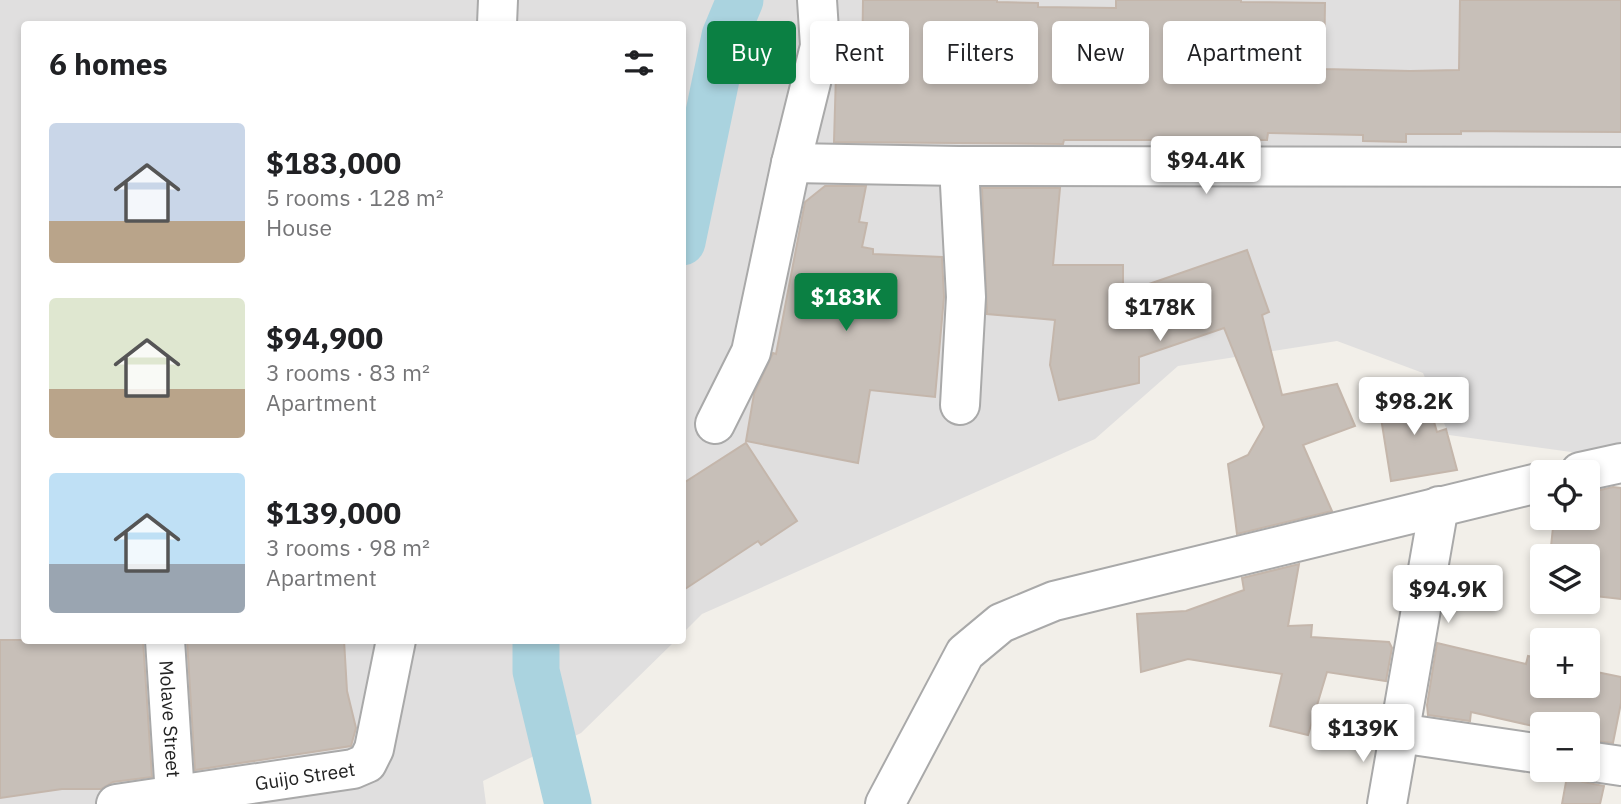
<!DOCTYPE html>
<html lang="en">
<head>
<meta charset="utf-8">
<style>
	:root { --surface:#fff; --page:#f2f2f2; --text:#202124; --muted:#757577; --accent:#0b8043 }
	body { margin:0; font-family:"IBM Plex Sans",sans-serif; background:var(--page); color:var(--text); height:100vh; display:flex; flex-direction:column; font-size:26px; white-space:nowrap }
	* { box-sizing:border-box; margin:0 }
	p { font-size:23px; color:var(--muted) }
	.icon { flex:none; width:38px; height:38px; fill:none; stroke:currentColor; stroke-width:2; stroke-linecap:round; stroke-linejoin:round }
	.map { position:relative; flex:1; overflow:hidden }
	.details { position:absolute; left:21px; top:21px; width:665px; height:623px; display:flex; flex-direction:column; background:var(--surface); border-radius:7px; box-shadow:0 4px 10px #0003 }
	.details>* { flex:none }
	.hud { position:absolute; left:707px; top:21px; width:665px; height:63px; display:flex; gap:14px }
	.tools { position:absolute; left:1530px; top:460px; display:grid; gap:14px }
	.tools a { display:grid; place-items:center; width:70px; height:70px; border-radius:7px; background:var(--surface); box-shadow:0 4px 10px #0003; font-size:35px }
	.price { position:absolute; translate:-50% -60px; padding:0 16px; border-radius:7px; background:#fff; color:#222; font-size:23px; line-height:46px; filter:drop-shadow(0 2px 4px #0008) }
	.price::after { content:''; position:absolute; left:50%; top:42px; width:21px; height:16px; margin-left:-10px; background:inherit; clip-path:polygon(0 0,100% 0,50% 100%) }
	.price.current { background:var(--accent); color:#fff }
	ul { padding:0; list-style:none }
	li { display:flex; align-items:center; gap:21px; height:175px; padding:0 28px }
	li span { display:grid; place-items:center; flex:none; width:196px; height:140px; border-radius:7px; color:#555 }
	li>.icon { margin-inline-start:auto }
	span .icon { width:84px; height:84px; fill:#fffc; stroke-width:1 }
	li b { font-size:30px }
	h2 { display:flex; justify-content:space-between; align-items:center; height:84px; padding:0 28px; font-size:30px }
	.chip { padding:0 24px; border-radius:7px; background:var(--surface); box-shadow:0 4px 10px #0003; font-size:24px; line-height:63px }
	.chip.current { background:var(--accent); color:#fff }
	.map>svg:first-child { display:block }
	.residential { fill:#e0dfdf }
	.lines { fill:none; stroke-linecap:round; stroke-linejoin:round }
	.canal { stroke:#aad3df; stroke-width:47 }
	.building { fill:#c7bfb8; stroke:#c4b6ab; stroke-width:2 }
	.minor-casing { stroke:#a9a9a9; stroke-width:42 }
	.minor { stroke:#fff; stroke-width:38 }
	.labels { text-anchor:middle; stroke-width:6; stroke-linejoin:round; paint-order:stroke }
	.street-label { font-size:19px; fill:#222; stroke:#fff }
</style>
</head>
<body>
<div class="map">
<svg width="1621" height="804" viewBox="0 0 1621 804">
	<rect width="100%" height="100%" fill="#f2efe9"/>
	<path class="residential" d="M0,0H1621V445L1593,455L1449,435L1423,373L1337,341L1178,366L1095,439L702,614L683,633L682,24H24V640L675,641L581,733L483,781L486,804H0Z"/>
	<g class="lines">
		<g class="canal">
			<path d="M682,242L725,36L740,0"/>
			<path d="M536,640V671L568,804"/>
		</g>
	</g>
	<g class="building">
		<path d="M863,0H997V2L1038,3V7L1116,8V0H1241V2L1325,3L1324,69L1410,71L1459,70L1460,0H1621V132L1461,131V134H1406V142L1363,141V135L1268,133L1267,140H1064L1063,144L834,142L836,73H862Z"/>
		<path d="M825,186H866L859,222L867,223L862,247L873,249V254L942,257L944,297L935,397L870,390L858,463L746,441L754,394L773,353L776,354L805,202Z"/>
		<path d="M982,188H1060L1053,265H1123V293L1247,250L1269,312L1262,315L1282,395L1337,384L1355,426L1303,445L1332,511L1237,534L1228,464L1248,455L1264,427L1224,328L1139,357V383L1059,400L1050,365L1055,320L987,314Z"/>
		<path d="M1424,388L1437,432L1446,429L1457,470L1391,481L1378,399Z"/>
		<path d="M746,443L797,521L761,545L758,541L682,591V484Z"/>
		<path d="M1613,487L1621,488V599L1587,595V556H1550L1554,518H1587V493Z"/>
		<path d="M1299,564L1288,626L1312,625L1311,637L1389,642L1392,648L1386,681L1327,672L1308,735L1270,726L1282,674L1188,659L1141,672L1137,614L1186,611L1244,590L1242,578Z"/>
		<path d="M0,640H143L152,777L113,782L101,789H62L0,798Z"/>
		<path d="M187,640H344L347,691L356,728L351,746L195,770Z"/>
		<path d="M1437,643L1526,664L1528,656L1542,659V686H1587V670L1621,677V703L1613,743L1587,740V724H1542V728L1471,712L1470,721L1428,715L1427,705Z"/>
		<path d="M1568,771L1574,779L1583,782L1604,786L1600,804H1562Z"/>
	</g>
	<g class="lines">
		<g class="minor-casing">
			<g id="minor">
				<path d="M497,24L498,0"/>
				<path d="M791,163L959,166L1621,167"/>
				<path d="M959,166L966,297L960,405"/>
				<path d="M715,424L751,352L791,163L820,46L817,0"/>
				<path d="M1580,472L1621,463"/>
				<path id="s1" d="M165,640L175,796"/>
				<path d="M1399,733L1542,754"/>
				<path d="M1587,761L1621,766"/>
				<path id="s2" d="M116,804L353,769L367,763L374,749L396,640"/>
				<path d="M885,804L965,653L1001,623L1054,601L1542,482"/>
				<path d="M1387,804L1439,506"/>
			</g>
		</g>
		<use href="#minor" class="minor"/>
	</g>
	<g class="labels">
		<g class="street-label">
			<text dy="7" stroke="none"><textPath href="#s1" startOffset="79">Molave Street</textPath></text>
			<text dy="7" stroke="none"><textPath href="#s2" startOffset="191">Guijo Street</textPath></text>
		</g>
	</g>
</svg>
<div class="tools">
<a><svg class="icon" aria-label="locate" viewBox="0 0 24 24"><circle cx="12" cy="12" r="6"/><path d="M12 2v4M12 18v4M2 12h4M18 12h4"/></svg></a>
<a><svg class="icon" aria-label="layers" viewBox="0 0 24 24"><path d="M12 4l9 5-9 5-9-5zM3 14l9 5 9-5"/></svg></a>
<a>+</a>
<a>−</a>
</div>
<b class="price" style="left:1206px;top:196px">$94.4K</b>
<b class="price current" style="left:846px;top:333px">$183K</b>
<b class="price" style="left:1160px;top:343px">$178K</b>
<b class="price" style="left:1414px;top:437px">$98.2K</b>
<b class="price" style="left:1448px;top:625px">$94.9K</b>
<b class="price" style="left:1363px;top:764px">$139K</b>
<div class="hud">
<a class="chip current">Buy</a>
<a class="chip">Rent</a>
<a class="chip">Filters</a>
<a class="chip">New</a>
<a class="chip">Apartment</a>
</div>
<section class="details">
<h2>6 homes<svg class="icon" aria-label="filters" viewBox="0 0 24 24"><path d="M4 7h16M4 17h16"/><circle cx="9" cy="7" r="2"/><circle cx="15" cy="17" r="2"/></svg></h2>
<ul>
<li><span style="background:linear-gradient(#c9d6e8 70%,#b9a48a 0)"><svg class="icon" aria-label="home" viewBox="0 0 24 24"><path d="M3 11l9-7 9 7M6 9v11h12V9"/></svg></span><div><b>$183,000</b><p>5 rooms · 128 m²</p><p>House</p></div></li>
<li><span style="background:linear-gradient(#dfe7d0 65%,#b9a48a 0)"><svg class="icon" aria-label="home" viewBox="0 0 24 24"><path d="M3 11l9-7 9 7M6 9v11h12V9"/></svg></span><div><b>$94,900</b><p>3 rooms · 83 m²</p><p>Apartment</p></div></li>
<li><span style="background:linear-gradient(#bfe0f5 65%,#9aa5b1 0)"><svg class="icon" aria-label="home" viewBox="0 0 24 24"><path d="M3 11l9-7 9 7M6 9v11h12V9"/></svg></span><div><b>$139,000</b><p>3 rooms · 98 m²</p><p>Apartment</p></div></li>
</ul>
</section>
</div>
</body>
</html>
